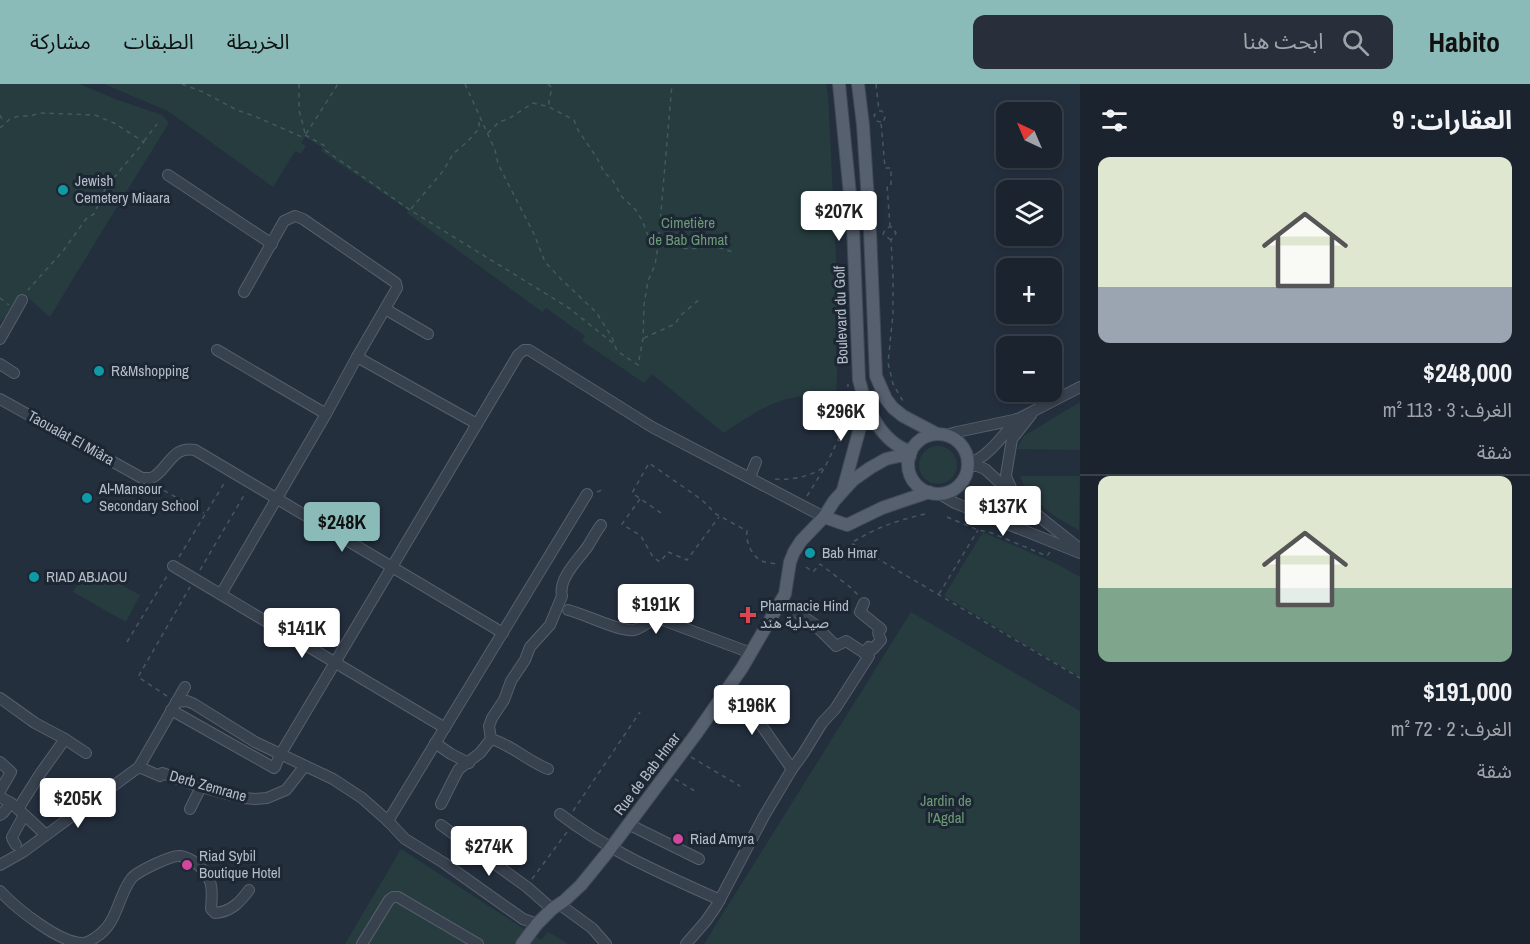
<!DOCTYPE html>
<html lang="ar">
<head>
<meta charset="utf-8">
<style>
	:root { --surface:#1b232e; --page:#282f3a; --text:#f1f3f6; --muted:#a0a4aa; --line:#39404a; --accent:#8bbbb9 }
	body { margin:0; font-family:"Archivo Narrow","Noto Sans Arabic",sans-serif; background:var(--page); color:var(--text); direction:rtl; height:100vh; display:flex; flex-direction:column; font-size:22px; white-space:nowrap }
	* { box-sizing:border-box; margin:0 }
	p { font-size:20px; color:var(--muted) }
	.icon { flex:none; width:33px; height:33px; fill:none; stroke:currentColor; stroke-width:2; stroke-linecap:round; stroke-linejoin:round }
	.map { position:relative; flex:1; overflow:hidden; direction:ltr }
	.sheet { display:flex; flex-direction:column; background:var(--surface); width:450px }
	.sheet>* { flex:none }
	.needle { width:39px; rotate:316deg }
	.tools { position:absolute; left:996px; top:18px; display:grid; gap:12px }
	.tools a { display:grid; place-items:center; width:66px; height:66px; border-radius:12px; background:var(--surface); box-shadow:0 3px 9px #0003,0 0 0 2px var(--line); font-size:30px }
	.price { position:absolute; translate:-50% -51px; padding:0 14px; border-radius:6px; background:#fff; color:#222; font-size:20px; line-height:39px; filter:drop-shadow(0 2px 3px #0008) }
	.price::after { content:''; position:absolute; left:50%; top:36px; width:18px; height:14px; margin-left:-9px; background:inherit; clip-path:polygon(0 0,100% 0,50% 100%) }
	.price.selected { background:var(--accent); color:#111 }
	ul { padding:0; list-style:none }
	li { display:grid; align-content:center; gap:12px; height:318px; padding:0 18px }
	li+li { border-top:2px solid var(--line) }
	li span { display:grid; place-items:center; height:186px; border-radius:12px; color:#555 }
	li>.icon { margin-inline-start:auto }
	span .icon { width:108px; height:108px; fill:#fffc; stroke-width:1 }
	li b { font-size:26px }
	h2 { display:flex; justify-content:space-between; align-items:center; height:72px; padding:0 18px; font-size:26px }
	header { display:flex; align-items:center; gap:36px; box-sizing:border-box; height:84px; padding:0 30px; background:var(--accent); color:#111 }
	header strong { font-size:28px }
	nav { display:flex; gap:33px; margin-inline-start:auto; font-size:21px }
	.search { width:420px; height:54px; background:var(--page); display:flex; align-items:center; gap:15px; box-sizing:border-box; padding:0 21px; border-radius:12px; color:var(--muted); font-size:22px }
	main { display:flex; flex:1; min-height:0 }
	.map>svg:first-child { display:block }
	.green { fill:#263c3f }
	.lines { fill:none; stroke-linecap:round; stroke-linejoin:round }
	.minor-casing { stroke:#565f6c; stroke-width:12 }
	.major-casing { stroke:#414a57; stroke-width:14 }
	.path { stroke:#44595c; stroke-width:1.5; stroke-dasharray:4.5 4.5; stroke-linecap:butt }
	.minor { stroke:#38414e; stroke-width:10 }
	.major { stroke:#56606e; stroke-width:12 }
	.culture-dot { fill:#0f9aa8; stroke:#1d2633; stroke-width:2 }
	.health-dot { fill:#e0444e; stroke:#1d2633; stroke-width:2 }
	.hotel-dot { fill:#d1479c; stroke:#1d2633; stroke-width:2 }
	.labels { text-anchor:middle; stroke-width:6; stroke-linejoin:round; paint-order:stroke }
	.poi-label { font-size:15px; fill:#b4bcc9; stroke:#1d2633; text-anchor:start }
	.park-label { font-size:15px; fill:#6b9a76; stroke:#1d2633 }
	.street-label { font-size:15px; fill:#b4bcc9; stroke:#1d2633 }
</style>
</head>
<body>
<header>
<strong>Habito</strong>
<div class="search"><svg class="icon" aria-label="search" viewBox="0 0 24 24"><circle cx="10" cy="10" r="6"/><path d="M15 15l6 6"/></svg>ابحث هنا</div>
<nav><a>الخريطة</a><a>الطبقات</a><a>مشاركة</a></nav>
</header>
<main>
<section class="sheet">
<h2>العقارات: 9<svg class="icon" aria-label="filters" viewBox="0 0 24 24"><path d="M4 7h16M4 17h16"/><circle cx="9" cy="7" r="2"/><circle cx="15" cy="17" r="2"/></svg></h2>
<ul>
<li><span style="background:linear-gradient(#dfe7d0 70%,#9aa5b1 0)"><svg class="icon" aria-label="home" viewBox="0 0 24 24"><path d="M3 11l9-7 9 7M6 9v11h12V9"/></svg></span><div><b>$248,000</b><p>الغرف: 3 · 113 m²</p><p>شقة</p></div></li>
<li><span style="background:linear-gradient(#dfe7d0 60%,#7fa58c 0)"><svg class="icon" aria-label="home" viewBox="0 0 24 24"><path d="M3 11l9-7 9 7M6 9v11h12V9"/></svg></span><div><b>$191,000</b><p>الغرف: 2 · 72 m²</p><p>شقة</p></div></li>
</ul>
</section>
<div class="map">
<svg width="1080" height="860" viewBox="0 0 1080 860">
	<rect width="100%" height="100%" fill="#242f3e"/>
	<g class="green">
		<path d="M0,0H79L118,16L162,31L169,39L107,139L50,233L26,212L0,238Z"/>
		<path d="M104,0H826L828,12L839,232L836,317C823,316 809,312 797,313C770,317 746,334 724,349L652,290L644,299L582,257L585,252L546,224L542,228L407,129L408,126L321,67L322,63L305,53L301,59L306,62L301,70L295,67L273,103L168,27Z"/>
		<path d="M1080,318V366L1017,365L1024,352Z"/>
		<circle cx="938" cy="381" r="19"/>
		<path d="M1020,392H1080L1079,446C1061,437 1037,422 1026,405C1024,401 1022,397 1020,392Z"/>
		<path d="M983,448L1057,480L1080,493V593L944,512Z"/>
		<path d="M88,483L140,511L126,538L73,508Z"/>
		<path d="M911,528L1080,627V860H704Z"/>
		<path d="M401,765L541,856L548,848L569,860H345Z"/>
	</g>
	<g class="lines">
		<g class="minor-casing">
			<g id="minor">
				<path d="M168,91L272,160"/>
				<path d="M244,208L284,137L295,132L303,135L396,199L397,204L357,273"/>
				<path d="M385,225L428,250"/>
				<path d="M0,255L22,216"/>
				<path d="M217,266L326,330"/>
				<path d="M0,280L14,289"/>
				<path d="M0,315L142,394H151L155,392C170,381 173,362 195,366L503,549"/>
				<path d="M946,351L957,348L1018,335L1080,303"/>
				<path d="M968,379C986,376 1005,349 1017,335"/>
				<path d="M968,382H977L985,385L1021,418L1080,465"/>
				<path d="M750,393L756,378"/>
				<path d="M1012,406L1007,395L1006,391L1012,355L1031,331"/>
				<path d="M938,409L955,419L1080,469"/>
				<path d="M173,482L445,644"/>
				<path d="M221,510L326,330L357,273L477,340"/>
				<path d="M568,526C585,530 619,548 634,546C644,544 650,534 660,535L751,569"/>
				<path d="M864,569L869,563L873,565L881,556L878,549L881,545L860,528L864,519"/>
				<path d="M725,606L752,628L792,685"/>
				<path d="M0,614L35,639L65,655L86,669"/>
				<path d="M176,618L187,617L194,620L255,658L333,695L362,714L388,737L405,755L444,779L523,835L537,840"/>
				<path d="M171,626L274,684L275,683L280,671L518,271L524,266H529L652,343L824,433"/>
				<path d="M491,655C510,660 528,677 548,685"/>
				<path d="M435,659L451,670L469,679"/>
				<path d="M0,678L11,688L0,707"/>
				<path d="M139,683L160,692L162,689L201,703L243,714L255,715L267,714L286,706L304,683"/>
				<path d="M0,713L11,719L18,725"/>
				<path d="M441,720L455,692L459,685L480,669L491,655L489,642L492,634L504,616L511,597L525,576L530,563L550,541L562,512C558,494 579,475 588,462C592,455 596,448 601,441"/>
				<path d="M190,725L201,703"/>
				<path d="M560,730C608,767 665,791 720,816"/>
				<path d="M0,731L3,729L11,719"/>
				<path d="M388,737L587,410"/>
				<path d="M628,740L699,775"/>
				<path d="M441,741L527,803L552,825"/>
				<path d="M46,751L18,725L40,690L65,655"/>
				<path d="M16,761L13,756L12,753L24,731"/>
				<path d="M0,781L23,768L139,683L185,603"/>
				<path d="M0,807C16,824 60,860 84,859C89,858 92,856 96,853C118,839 117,814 131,795C136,788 171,771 180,772C189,773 198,780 203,786C214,797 212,811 211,825L215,829C231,828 240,818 249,806"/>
				<path d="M559,820L592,844L606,860"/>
				<path d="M362,860L389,816L393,813H398L478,860"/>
				<path d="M686,860L706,837L717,821L764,732L792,685L803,670L822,639L835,625L869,572L846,557L836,562L814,540L780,517"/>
			</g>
		</g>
		<g class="major-casing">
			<g id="major">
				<path d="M839,0L853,141L859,296C866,325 881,358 911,368"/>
				<path d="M858,0L863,41L870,147L876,292L886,315L893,324L903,332L937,350"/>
				<circle cx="938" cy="380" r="30"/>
				<path d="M843,406L862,336V315"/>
				<path d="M824,433L847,441L882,424L929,408"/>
				<path d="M522,860L537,840L552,825L564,817L581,801L607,769L696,650L742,584L785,510L790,478L794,468L801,457L824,433L834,417L853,396L870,384L886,375L899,372H910"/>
			</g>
		</g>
		<g class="path">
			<path d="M182,0L203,8L237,26L259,34L302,53L305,51L325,62V66L410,126L569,224L614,260"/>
			<path d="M299,0V26L305,49"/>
			<path d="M465,0L495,66L498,80L534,150L545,178L561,195L596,228L612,253L617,267L638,281L643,255L644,221L648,197L655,181L658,162L672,0"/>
			<path d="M548,0L552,4L549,16V23"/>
			<path d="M876,0L879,27"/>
			<path d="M0,31L4,39"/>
			<path d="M881,38L876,37L874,31L879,27H882L885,33L884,36L881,38L885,84H891V100L887,101L890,142"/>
			<path d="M0,44L10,35L19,32H30L40,29L95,31L114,39L144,58L106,103L94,130L86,135L63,167L28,206"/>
			<path d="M488,49L499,38L508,35L533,19L549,23L574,36L578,46L597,74L604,88L613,97L622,113L635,125L642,136L651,159L658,162L675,163L690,165L714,162L733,168"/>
			<path d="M306,50L338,0"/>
			<path d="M144,57L157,40"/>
			<path d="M411,125L443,87L453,70L467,58L479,45V35"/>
			<path d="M891,156L883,150L885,146L889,143H892L896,149L891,156L893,193V230L888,279L893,300L904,319"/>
			<path d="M0,214L9,221"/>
			<path d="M644,254L675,240L681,231L701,214"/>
			<path d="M838,356L847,321L848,300"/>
			<path d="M775,395C793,396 809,393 824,383"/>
			<path d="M156,402L204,429"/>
			<path d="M597,408L602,406"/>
			<path d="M807,412L825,383L838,356L843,358"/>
			<path d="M640,415L622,440L641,452L653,473L660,478L668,468L687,476L719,433"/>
			<path d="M661,429L632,409L649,379L702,416L716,430L747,447C745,457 752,473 762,477C766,479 772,479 777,480"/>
			<path d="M925,430C895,437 878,443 851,459L1080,594"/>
			<path d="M947,433L978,446L989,448L1047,472L1050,468"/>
			<path d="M179,473L225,398"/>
			<path d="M806,483L813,488L820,480L850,503L858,511"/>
			<path d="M200,486L246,408"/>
			<path d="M939,510L978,446"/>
			<path d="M127,558L167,492"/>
			<path d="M167,612L138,593L190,503"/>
			<path d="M691,673L740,702"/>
			<path d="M675,695L698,709"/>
			<path d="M573,727L640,628"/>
			<path d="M532,795L567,748"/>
		</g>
		<use href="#minor" class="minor"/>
		<use href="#major" class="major"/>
	</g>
	<g class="culture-dot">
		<circle cx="63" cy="106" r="6"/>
		<circle cx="99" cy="287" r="6"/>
		<circle cx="87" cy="414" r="6"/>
		<circle cx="810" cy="469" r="6"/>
		<circle cx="34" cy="493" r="6"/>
	</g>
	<path class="health-dot" d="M745 522h6v6h6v6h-6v6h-6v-6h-6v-6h6z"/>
	<g class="hotel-dot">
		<circle cx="678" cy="755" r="6"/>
		<circle cx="187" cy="781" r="6"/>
	</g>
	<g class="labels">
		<g class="poi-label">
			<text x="75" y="102">Jewish<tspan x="75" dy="17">Cemetery Miaara</tspan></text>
			<text x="111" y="292">R&amp;Mshopping</text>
			<text x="99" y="410">Al-Mansour<tspan x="99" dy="17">Secondary School</tspan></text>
			<text x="822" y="474">Bab Hmar</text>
			<text x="46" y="498">RIAD ABJAOU</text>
			<text x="760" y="527">Pharmacie Hind<tspan x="760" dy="17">صيدلية هند</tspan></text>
			<text x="690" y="760">Riad Amyra</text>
			<text x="199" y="777">Riad Sybil<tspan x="199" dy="17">Boutique Hotel</tspan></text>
		</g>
		<g class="park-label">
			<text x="688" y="144">Cimetière<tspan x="688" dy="17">de Bab Ghmat</tspan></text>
			<text x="946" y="722">Jardin de<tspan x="946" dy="17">l'Agdal</tspan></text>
		</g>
		<g class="street-label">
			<text transform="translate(841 231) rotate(-92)" y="5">Boulevard du Golf</text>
			<text transform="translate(71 354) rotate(29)" y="5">Taoualat El Miâra</text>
			<text transform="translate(647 690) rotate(-53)" y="5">Rue de Bab Hmar</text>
			<text transform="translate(208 702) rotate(16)" y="5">Derb Zemrane</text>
		</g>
	</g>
</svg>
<div class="tools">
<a><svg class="needle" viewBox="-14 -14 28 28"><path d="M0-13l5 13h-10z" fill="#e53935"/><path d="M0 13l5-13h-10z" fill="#a0a4aa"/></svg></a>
<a><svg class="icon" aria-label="layers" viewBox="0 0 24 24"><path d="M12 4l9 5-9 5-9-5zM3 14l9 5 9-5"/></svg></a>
<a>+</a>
<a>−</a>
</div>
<b class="price" style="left:839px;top:158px">$207K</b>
<b class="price" style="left:841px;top:358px">$296K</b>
<b class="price" style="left:1003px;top:453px">$137K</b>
<b class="price selected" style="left:342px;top:469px">$248K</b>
<b class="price" style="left:656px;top:551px">$191K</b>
<b class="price" style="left:302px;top:575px">$141K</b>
<b class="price" style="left:752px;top:652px">$196K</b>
<b class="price" style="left:78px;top:745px">$205K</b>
<b class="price" style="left:489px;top:793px">$274K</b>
</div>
</main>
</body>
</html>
